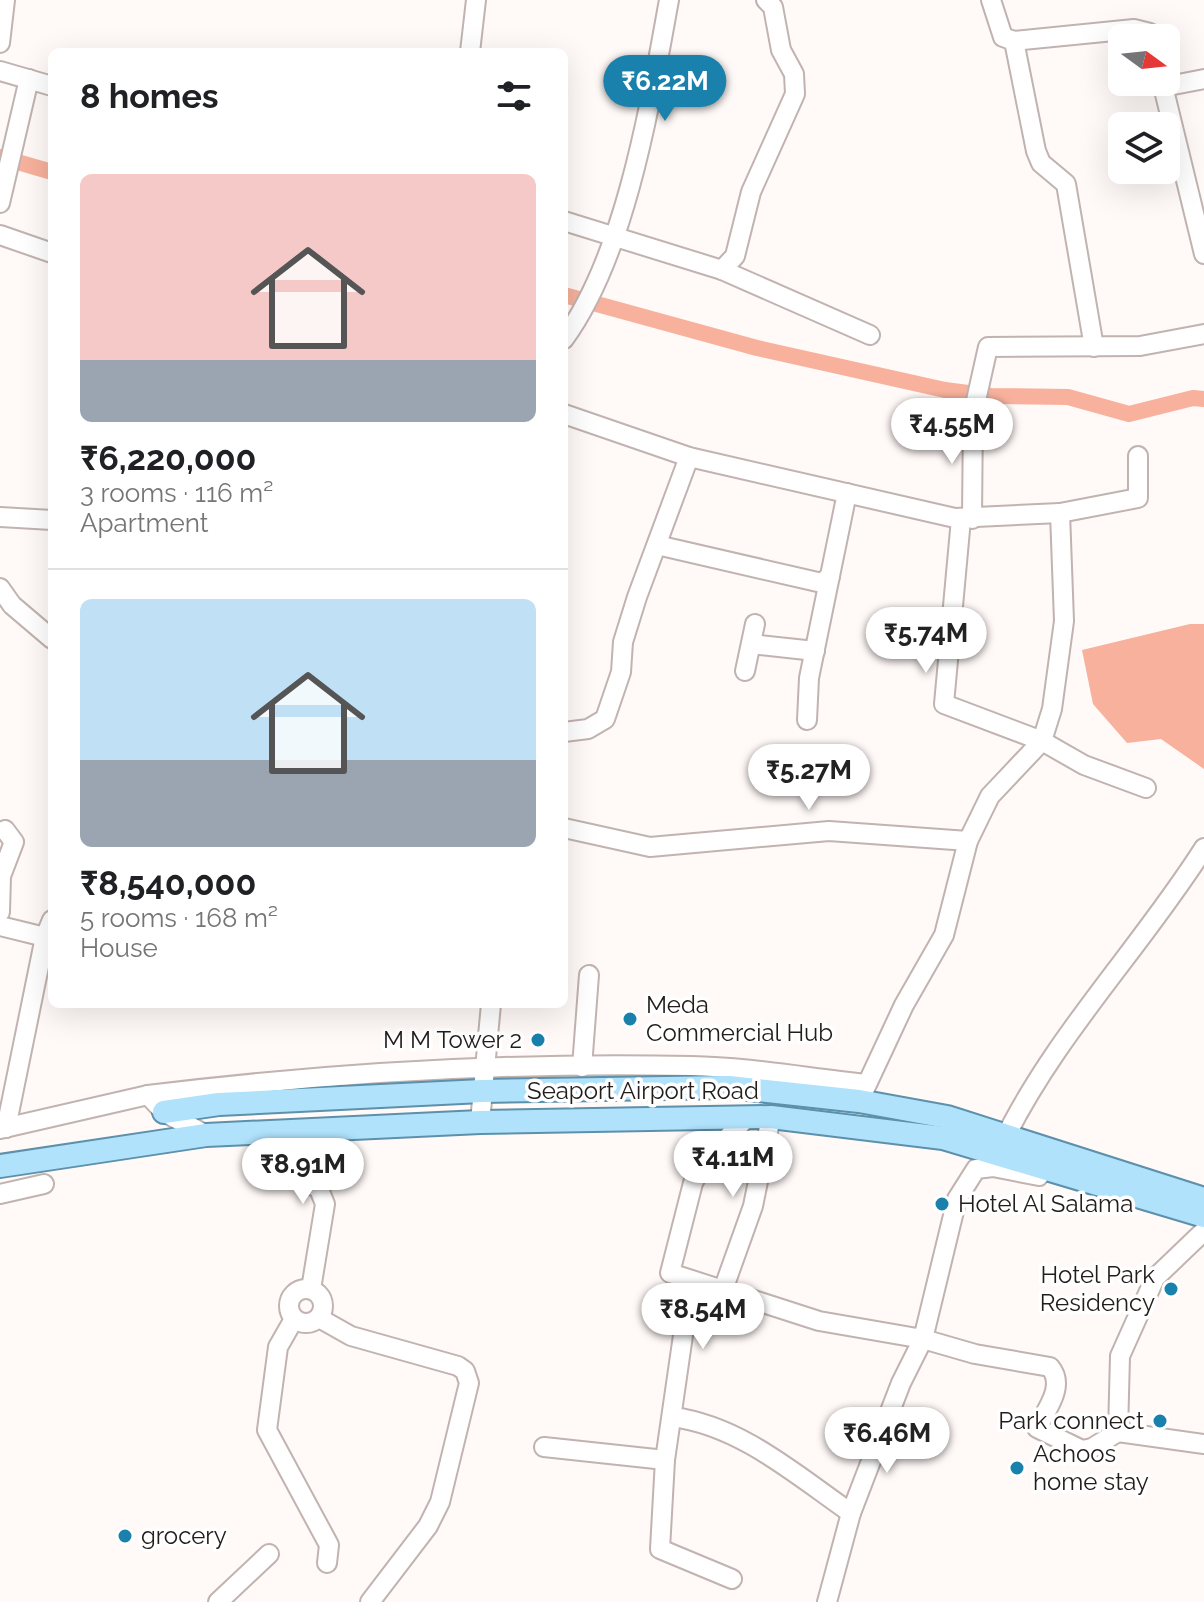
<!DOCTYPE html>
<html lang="en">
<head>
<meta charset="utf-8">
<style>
	:root { --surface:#fff; --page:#f6f6f6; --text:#202124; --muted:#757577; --line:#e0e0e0; --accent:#1981ab }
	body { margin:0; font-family:Raleway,sans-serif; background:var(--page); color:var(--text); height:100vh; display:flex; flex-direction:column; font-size:30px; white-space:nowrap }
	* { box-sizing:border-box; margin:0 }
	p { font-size:26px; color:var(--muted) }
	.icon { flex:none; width:44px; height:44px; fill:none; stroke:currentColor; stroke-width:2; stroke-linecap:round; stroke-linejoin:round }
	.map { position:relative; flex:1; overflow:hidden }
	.side { position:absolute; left:48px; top:48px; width:520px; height:960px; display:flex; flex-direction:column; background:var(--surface); border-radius:12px; box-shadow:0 8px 32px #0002 }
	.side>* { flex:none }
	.needle { width:52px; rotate:105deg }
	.buttons { position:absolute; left:1108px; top:24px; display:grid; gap:16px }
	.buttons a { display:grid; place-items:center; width:72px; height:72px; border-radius:12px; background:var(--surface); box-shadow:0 8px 32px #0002; font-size:40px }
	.price { position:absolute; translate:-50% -68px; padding:0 18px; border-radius:28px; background:#fff; color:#222; font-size:26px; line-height:52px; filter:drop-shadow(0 2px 4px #0008) }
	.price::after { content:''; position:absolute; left:50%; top:48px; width:24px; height:18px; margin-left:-12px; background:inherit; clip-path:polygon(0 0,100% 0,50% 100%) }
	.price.on { background:var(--accent); color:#fff }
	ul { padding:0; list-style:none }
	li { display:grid; align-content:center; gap:16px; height:424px; padding:0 32px }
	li+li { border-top:2px solid var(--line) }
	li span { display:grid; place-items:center; height:248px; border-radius:12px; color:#555 }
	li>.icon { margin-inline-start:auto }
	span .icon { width:144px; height:144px; fill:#fffc; stroke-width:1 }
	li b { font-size:34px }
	h2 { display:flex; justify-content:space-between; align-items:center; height:96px; padding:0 32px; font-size:34px }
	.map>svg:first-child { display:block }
	.water { fill:#f7b19c }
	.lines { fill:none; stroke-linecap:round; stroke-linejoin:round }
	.canal { stroke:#f7b19c; stroke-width:16 }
	.minor-casing { stroke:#c1b3af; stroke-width:22 }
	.major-casing { stroke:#5c90ab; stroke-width:26 }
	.minor { stroke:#fff; stroke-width:18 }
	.major { stroke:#b0e2fb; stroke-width:22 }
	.poi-dot { fill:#1981ab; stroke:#fff; stroke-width:3 }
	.labels { text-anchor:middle; stroke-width:7; stroke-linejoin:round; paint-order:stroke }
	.poi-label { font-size:24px; fill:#221d1b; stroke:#fff; text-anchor:start }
	.street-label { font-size:24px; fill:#221d1b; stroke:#fff }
</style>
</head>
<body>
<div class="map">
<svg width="1204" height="1602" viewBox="0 0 1204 1602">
	<rect width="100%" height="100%" fill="#fff9f7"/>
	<path class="water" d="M1190,624H1204V769L1161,739L1127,743L1093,704L1082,650Z"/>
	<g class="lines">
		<g class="canal">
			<path d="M0,157L52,172"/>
			<path d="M564,295L757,348L945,390L991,396L1068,397L1129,414L1193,398L1204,399"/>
		</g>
		<g class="minor-casing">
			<g id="minor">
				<path d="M991,0L1003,37L1014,41L1134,29L1150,33L1154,38"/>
				<path d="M1014,41L1036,151L1041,163L1066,184L1094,347"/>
				<path d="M0,43L5,0"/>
				<path d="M470,52L476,0"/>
				<path d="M0,71L52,86"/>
				<path d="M1162,82L1204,254"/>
				<path d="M1163,87L1204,79"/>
				<path d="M0,203L29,79"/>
				<path d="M564,221L722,270L735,256L751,192L795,94L794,74L781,50L773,7L766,0"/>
				<path d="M0,235L52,253"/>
				<path d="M722,270L870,335"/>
				<path d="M564,339C626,254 650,104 669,0"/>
				<path d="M564,414L689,457L955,518L1060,513L1138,498V456"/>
				<path d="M0,517L52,520"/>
				<path d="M961,519L944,704L1042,741L1084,765L1146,788"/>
				<path d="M972,519L973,414L988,347L1140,346L1204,334"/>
				<path d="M657,545L822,583L830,576"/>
				<path d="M0,588L12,605L52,639"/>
				<path d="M751,644L815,651"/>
				<path d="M745,671L755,624"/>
				<path d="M807,720L809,678L847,493"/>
				<path d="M564,732L588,729L605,719L621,672L623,642L637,597L689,457"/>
				<path d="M564,828L650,847L829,831L968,841"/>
				<path d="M0,912L1,876L14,842L5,830"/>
				<path d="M0,926L45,937"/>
				<path d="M582,1067L589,975"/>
				<path d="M148,1095C328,1073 510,1062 691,1066C749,1067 808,1078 866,1084"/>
				<path d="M862,1095L904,1005L944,935L968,841L990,796L1042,741L1052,709L1064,621L1060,513"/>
				<path d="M747,1117L704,1163L693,1183L670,1273L819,1321L923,1339L957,1199L976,1169L993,1167L1039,1176"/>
				<path d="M480,1122L491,1004"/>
				<path d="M6,1128L45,937L52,920"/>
				<path d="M0,1129L148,1095L164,1112L206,1135"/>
				<path d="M287,1132L300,1178L319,1189L325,1204L311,1289"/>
				<path d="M1001,1146C1053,1037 1140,949 1204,848"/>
				<path d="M0,1194L44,1184"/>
				<path d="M691,1280L665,1460L660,1549L732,1579"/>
				<circle cx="306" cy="1306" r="17"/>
				<path d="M723,1290L753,1206L771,1117"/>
				<path d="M319,1318L351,1336L458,1366L465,1371L469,1383L440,1502L428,1526L370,1602"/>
				<path d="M294,1319L278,1347L267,1430L329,1545L327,1563"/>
				<path d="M673,1417C741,1426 796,1475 851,1513"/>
				<path d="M1118,1432L1120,1356L1155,1278L1204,1231"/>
				<path d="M544,1447L665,1460"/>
				<path d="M218,1602L269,1554"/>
				<path d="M827,1602L851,1513L901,1383L923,1339L975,1354L1050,1367C1066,1386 1046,1410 1037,1428L1082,1450L1092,1448L1118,1432L1204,1444"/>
			</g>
		</g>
		<g class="major-casing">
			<g id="major">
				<path d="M164,1112L219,1104L482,1091L729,1087L859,1101L947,1117L1204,1199"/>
				<path d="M0,1166L206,1135L480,1122L771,1117L943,1138L1204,1216"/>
			</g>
		</g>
		<use href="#minor" class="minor"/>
		<use href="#major" class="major"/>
	</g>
	<g class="poi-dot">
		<circle cx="630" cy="1019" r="8"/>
		<circle cx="538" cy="1040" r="8"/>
		<circle cx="942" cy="1204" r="8"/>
		<circle cx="1171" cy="1289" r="8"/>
		<circle cx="1160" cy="1421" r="8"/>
		<circle cx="1017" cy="1468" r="8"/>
		<circle cx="125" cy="1536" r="8"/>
	</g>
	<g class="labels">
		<g class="poi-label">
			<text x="646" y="1013">Meda<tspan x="646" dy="28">Commercial Hub</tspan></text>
			<text x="522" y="1048" text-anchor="end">M M Tower 2</text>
			<text x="958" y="1212">Hotel Al Salama</text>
			<text x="1155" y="1283" text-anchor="end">Hotel Park<tspan x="1155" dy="28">Residency</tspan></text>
			<text x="1144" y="1429" text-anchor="end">Park connect</text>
			<text x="1033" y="1462">Achoos<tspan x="1033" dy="28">home stay</tspan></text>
			<text x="141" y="1544">grocery</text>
		</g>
		<g class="street-label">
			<text x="643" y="1099">Seaport Airport Road</text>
		</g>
	</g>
</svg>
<div class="buttons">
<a><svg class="needle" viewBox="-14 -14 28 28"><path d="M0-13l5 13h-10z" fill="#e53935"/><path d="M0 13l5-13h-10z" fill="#757577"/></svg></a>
<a><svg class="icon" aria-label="layers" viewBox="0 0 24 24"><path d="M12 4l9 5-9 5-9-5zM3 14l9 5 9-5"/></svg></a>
</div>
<b class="price on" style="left:665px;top:123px">₹6.22M</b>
<b class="price" style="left:952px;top:466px">₹4.55M</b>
<b class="price" style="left:926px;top:675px">₹5.74M</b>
<b class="price" style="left:809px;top:812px">₹5.27M</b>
<b class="price" style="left:733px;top:1199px">₹4.11M</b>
<b class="price" style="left:303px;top:1206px">₹8.91M</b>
<b class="price" style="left:703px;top:1351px">₹8.54M</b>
<b class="price" style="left:887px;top:1475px">₹6.46M</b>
<section class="side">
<h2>8 homes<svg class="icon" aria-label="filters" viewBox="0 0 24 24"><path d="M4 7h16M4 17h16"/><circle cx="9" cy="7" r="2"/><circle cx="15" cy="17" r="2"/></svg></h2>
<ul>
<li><span style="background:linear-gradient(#f6c9c9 75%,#9aa5b1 0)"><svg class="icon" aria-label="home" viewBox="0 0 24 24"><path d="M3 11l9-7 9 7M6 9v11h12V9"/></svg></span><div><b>₹6,220,000</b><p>3 rooms · 116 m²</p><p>Apartment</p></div></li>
<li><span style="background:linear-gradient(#bfe0f5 65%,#9aa5b1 0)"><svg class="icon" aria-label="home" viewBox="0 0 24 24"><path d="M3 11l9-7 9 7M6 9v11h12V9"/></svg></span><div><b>₹8,540,000</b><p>5 rooms · 168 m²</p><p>House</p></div></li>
</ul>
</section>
</div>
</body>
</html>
